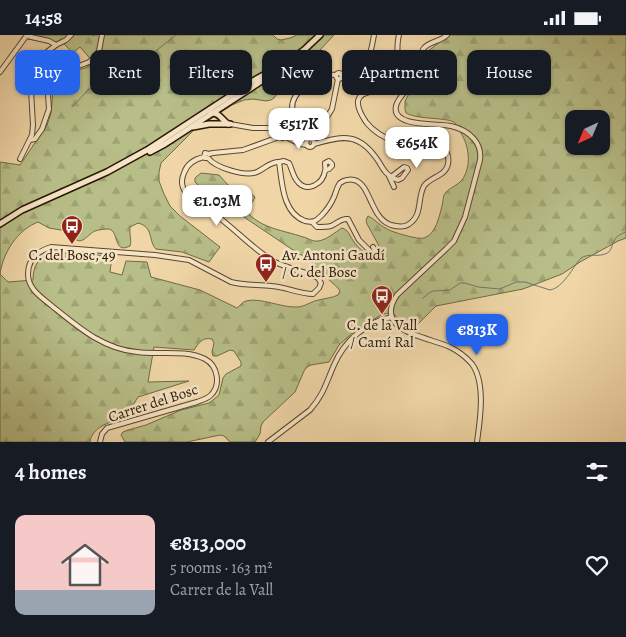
<!DOCTYPE html>
<html lang="en">
<head>
<meta charset="utf-8">
<style>
	:root { --surface:#171b24; --page:#242831; --text:#f1f3f6; --muted:#9ea1a6; --accent:#2563eb }
	body { margin:0; font-family:Alegreya,serif; background:var(--page); color:var(--text); height:100vh; display:flex; flex-direction:column; font-size:19px; white-space:nowrap }
	* { box-sizing:border-box; margin:0 }
	p { font-size:16px; color:var(--muted) }
	.icon { flex:none; width:28px; height:28px; fill:none; stroke:currentColor; stroke-width:2; stroke-linecap:round; stroke-linejoin:round }
	.map { position:relative; height:407px; overflow:hidden }
	.drawer { display:flex; flex-direction:column; background:var(--surface); flex:1 }
	.drawer>* { flex:none }
	.top-card { position:absolute; left:15px; top:15px; width:596px; height:45px; display:flex; gap:10px }
	.needle { width:32px; rotate:224deg }
	.fabs { position:absolute; left:565px; top:75px; display:grid; gap:10px }
	.fabs a { display:grid; place-items:center; width:45px; height:45px; border-radius:10px; background:var(--surface); box-shadow:0 1px 4px #0004; font-size:25px }
	.price { position:absolute; translate:-50% -42px; padding:0 11px; border-radius:10px; background:#fff; color:#222; font-size:16px; line-height:32px; filter:drop-shadow(0 1px 2px #0008) }
	.price::after { content:''; position:absolute; left:50%; top:30px; width:15px; height:11px; margin-left:-8px; background:inherit; clip-path:polygon(0 0,100% 0,50% 100%) }
	.price.active { background:var(--accent); color:#fff }
	ul { padding:0; list-style:none }
	li { display:flex; align-items:center; gap:15px; height:125px; padding:0 15px }
	li span { display:grid; place-items:center; flex:none; width:140px; height:100px; border-radius:10px; color:#555 }
	li>.icon { margin-inline-start:auto }
	span .icon { width:60px; height:60px; fill:#fffc; stroke-width:1 }
	li b { font-size:21px }
	h2 { display:flex; justify-content:space-between; align-items:center; height:60px; padding:0 15px; font-size:21px }
	.tag { padding:0 18px; border-radius:10px; background:var(--surface); box-shadow:0 1px 4px #0004; font-size:18px; line-height:45px }
	.tag.active { background:var(--accent); color:#fff }
	.status { display:flex; justify-content:space-between; align-items:center; height:35px; padding:0 25px; background:var(--surface); direction:ltr }
	.status svg { height:14px; fill:currentColor }
	.map>svg:first-child { display:block }
	.forest { fill:url(#forest-firs); stroke:#706a45; fill-rule:evenodd }
	.lines { fill:none; stroke-linecap:round; stroke-linejoin:round }
	.stream { stroke:#6f776c; stroke-width:1 }
	.street-casing { stroke:#5b472b; stroke-width:6 }
	.secondary-casing { stroke:#291702; stroke-width:8 }
	.street { stroke:#f5e4c6; stroke-width:4 }
	.secondary { stroke:#f5e4c6; stroke-width:5 }
	.labels { text-anchor:middle; stroke-width:5; stroke-linejoin:round; paint-order:stroke }
	.poi-label { font-size:15px; fill:#291702; stroke:#f5e4c6 }
	.street-label { font-size:15px; fill:#291702; stroke:#f5e4c6 }
</style>
</head>
<body>
<div class="status"><b>14:58</b><svg viewBox="0 0 49 12"><path d="M0 12V9h3v3zM5 12V6h3v6zM10 12V3h3v9zM15 12V0h3v12zM26 1h20v11H26zM47 4h2v5h-2z"/></svg></div>
<div class="map">
<svg width="626" height="407" viewBox="0 0 626 407">
	<defs>
		<pattern id="forest-firs" width="22" height="20" patternUnits="userSpaceOnUse" patternTransform="scale(1.25)"><rect width="22" height="20" fill="#b8be88"/><path d="M5 1l3.5 6h-7zM16 11l3.5 6h-7z" fill="#9ea374"/></pattern>
	</defs>
	<rect width="100%" height="100%" fill="#f0d6a7"/>
	<filter id="stains"><feTurbulence type="fractalNoise" baseFrequency=".004" numOctaves="4"/><feColorMatrix values="0 0 0 0 .2 0 0 0 0 .09 0 0 0 0 .02 0 0 0 .5 -.17"/></filter>
	<radialGradient id="worn" r=".72"><stop offset=".6" stop-color="#630" stop-opacity="0"/><stop offset="1" stop-color="#630" stop-opacity=".3"/></radialGradient>
	<path class="forest" d="M30,0H92L94,1L95,0H273L277,4L281,5L290,3L297,0H334L319,16L317,24L314,28L311,31L298,35L291,40L274,63L271,65L266,66L253,64L244,65L232,70L194,95L161,128L159,137V146L164,159L170,171L180,181L220,212L209,227L182,217L156,214C148,206 154,192 138,188L130,192C129,199 132,205 130,211C112,220 120,193 107,194C103,194 98,195 95,196C88,199 83,210 75,204C72,202 70,198 67,196L49,193L38,187C17,195 3,218 0,239L8,247L33,245C33,215 57,217 80,219C91,220 101,220 112,221L110,237L122,240L126,226L147,227L151,242L200,255L237,273C240,271 242,267 246,266C260,262 282,273 297,272C305,272 311,266 319,265C326,263 332,263 338,260L340,256L338,253L315,232L310,224L307,222L299,219L226,170L211,162L195,147V143L201,138L219,140L228,150L231,152L249,157L255,162C253,168 248,171 247,177C262,194 283,195 303,202C308,203 313,207 318,206C327,205 335,197 342,193C348,195 349,199 352,204C359,215 369,223 382,223L384,220L367,189L366,185L368,181C375,184 380,191 387,194C392,197 418,205 424,203C436,199 439,182 442,171C443,167 443,163 444,160C448,153 457,151 462,145C472,131 469,111 461,98C459,95 457,90 455,88C449,82 418,85 406,78L405,74V66L416,46L425,18L450,0H626V203L618,206L580,227L562,239L523,254L436,271L411,296L398,284L393,278L383,279L358,293L339,310L329,327L311,330L307,332L304,336L295,357L263,387L261,391L260,399L255,407H230L224,401L220,400L187,407H125L121,400L123,397L128,395L146,390L181,375L209,368L213,365L219,360L223,343L226,339L241,331V327L234,316L230,315L217,321H213L212,317L214,308L212,304C203,302 199,307 194,315L154,312L148,347L189,346L138,362L126,382C113,386 92,391 90,407H0V127L20,130L47,90L51,78L53,56L64,41L68,38L85,33L94,28L80,12L73,18L64,9L28,4ZM574,84H601V111H574Z"/>
	<g class="lines">
		<g class="stream">
			<path d="M72,72L88,55L109,46L139,29L176,0"/>
			<path d="M423,263L429,258L433,256L450,255L460,248H465L478,252L500,254L516,247H525L550,255C563,253 573,232 581,223C589,218 597,222 605,219C612,217 611,211 614,206C616,201 621,199 626,197"/>
		</g>
		<g class="street-casing">
			<g id="street">
				<path d="M447,0C440,7 430,6 424,13C418,19 418,39 411,49C407,56 398,62 396,71C391,93 439,88 451,91C460,93 468,97 474,104C480,111 481,117 480,125L465,182L454,206L446,214L397,260C372,297 429,302 450,312C458,316 466,322 472,329C486,348 480,385 477,407"/>
				<path d="M27,1L49,6L56,10L66,5L71,0"/>
				<path d="M0,37L27,0"/>
				<circle cx="339" cy="41" r="3"/>
				<path d="M341,40C368,29 369,28 374,0"/>
				<path d="M294,78C286,64 308,45 320,41C325,39 330,39 336,40"/>
				<path d="M230,89L253,93H271L280,97L285,96L286,99V102"/>
				<path d="M286,102L300,109L307,110"/>
				<path d="M311,104L324,87L332,74L338,44"/>
				<circle cx="310" cy="108" r="4"/>
				<path d="M30,105L35,104L42,94L49,74L48,60L50,54L63,37L89,27L95,22L99,16L102,0"/>
				<path d="M314,109C345,100 360,98 379,127C384,136 388,142 398,145L402,143L408,135L407,133L404,132L391,142"/>
				<path d="M204,122L205,123H208C216,133 246,142 257,137C266,133 269,127 279,127C282,146 282,178 305,186C313,188 316,186 321,181C327,175 331,169 334,162C336,157 337,152 340,148C344,145 350,144 354,145C371,149 370,183 391,190C398,192 404,193 409,189C423,180 417,163 424,151C430,142 446,141 448,129C453,102 412,111 397,107C385,104 373,96 366,87C362,81 357,73 358,66C360,56 373,58 380,54C385,51 390,45 393,40C401,27 395,14 399,0"/>
				<path d="M20,124L32,100L33,90L31,55L38,28L43,20L56,10"/>
				<path d="M279,127L284,126L289,128C292,134 293,142 298,147C307,158 323,149 325,136C326,134 325,131 325,128L329,126L332,129V131L329,134L326,135"/>
				<path d="M389,141L394,152"/>
				<path d="M312,187L317,192C322,192 327,192 331,191C338,188 341,183 348,184L359,205L373,219L376,217L373,212"/>
				<path d="M100,407L102,399L107,393L197,367C202,365 207,364 211,360C221,350 218,331 205,324C185,314 159,320 137,317C103,314 78,292 52,271C41,262 28,254 28,239C28,224 38,216 51,212L155,220L189,225L231,247C245,251 259,249 272,251C286,252 299,259 313,259L319,253L321,248L318,243C305,236 289,234 275,227C257,217 243,202 227,189C220,183 213,177 206,173C193,165 176,156 184,138C187,129 195,124 204,122L205,118L209,119L213,118L243,115L279,102L283,103L286,102"/>
				<path d="M268,407L310,375C324,359 326,348 334,330C344,306 366,287 392,282"/>
			</g>
		</g>
		<g class="secondary-casing">
			<g id="secondary">
				<path d="M211,78C219,77 222,85 228,89"/>
				<path d="M193,92L209,89H230"/>
				<path d="M150,117L165,109L277,36"/>
				<path d="M0,189L22,175L107,137L147,115L253,46L289,26L304,15L320,0"/>
			</g>
		</g>
		<use href="#street" class="street"/>
		<use href="#secondary" class="secondary"/>
	</g>
	<defs>
		<g id="bus-pin" transform="scale(1.125)"><path d="M0 17L-7.5 6A9.5 9.5 0 1 1 7.5 6Z" fill="#8f2418" stroke="#f5e4c6"/><path d="M-5-6H5V4H4V6H2V4H-2V6H-4V4H-5ZM-3.5-4V0h7V-4ZM-3.5 1.2v1.5H-2V1.2ZM2 1.2v1.5H3.5V1.2Z" fill="#fff"/></g>
	</defs>
	<g fill-rule="evenodd">
		<use href="#bus-pin" x="72" y="191"/>
		<use href="#bus-pin" x="266" y="229"/>
		<use href="#bus-pin" x="382" y="261"/>
	</g>
	<g class="labels">
		<g class="poi-label">
			<text x="72" y="225">C. del Bosc, 49</text>
			<text x="282" y="225" text-anchor="start">Av. Antoni Gaudí<tspan x="282" dy="17">/ C. del Bosc</tspan></text>
			<text x="382" y="295">C. de la Vall<tspan x="382" dy="17">/ Camí Ral</tspan></text>
		</g>
		<g class="street-label">
			<text transform="translate(153 368) rotate(-18)" y="5">Carrer del Bosc</text>
		</g>
	</g>
	<rect width="100%" height="100%" filter="url(#stains)"/>
	<rect width="100%" height="100%" fill="url(#worn)"/>
</svg>
<div class="fabs">
<a><svg class="needle" viewBox="-14 -14 28 28"><path d="M0-13l5 13h-10z" fill="#e53935"/><path d="M0 13l5-13h-10z" fill="#9ea1a6"/></svg></a>
</div>
<b class="price" style="left:299px;top:115px">€517K</b>
<b class="price" style="left:417px;top:134px">€654K</b>
<b class="price" style="left:217px;top:192px">€1.03M</b>
<b class="price active" style="left:477px;top:321px">€813K</b>
<div class="top-card">
<a class="tag active">Buy</a>
<a class="tag">Rent</a>
<a class="tag">Filters</a>
<a class="tag">New</a>
<a class="tag">Apartment</a>
<a class="tag">House</a>
</div>
</div>
<section class="drawer">
<h2>4 homes<svg class="icon" aria-label="filters" viewBox="0 0 24 24"><path d="M4 7h16M4 17h16"/><circle cx="9" cy="7" r="2"/><circle cx="15" cy="17" r="2"/></svg></h2>
<ul>
<li><span style="background:linear-gradient(#f6c9c9 75%,#9aa5b1 0)"><svg class="icon" aria-label="home" viewBox="0 0 24 24"><path d="M3 11l9-7 9 7M6 9v11h12V9"/></svg></span><div><b>€813,000</b><p>5 rooms · 163 m²</p><p>Carrer de la Vall</p></div><svg class="icon" aria-label="heart" viewBox="0 0 24 24"><path d="M12 20l-8-8c-3-5 5-10 8-4 3-6 11-1 8 4z"/></svg></li>
</ul>
</section>
</body>
</html>
